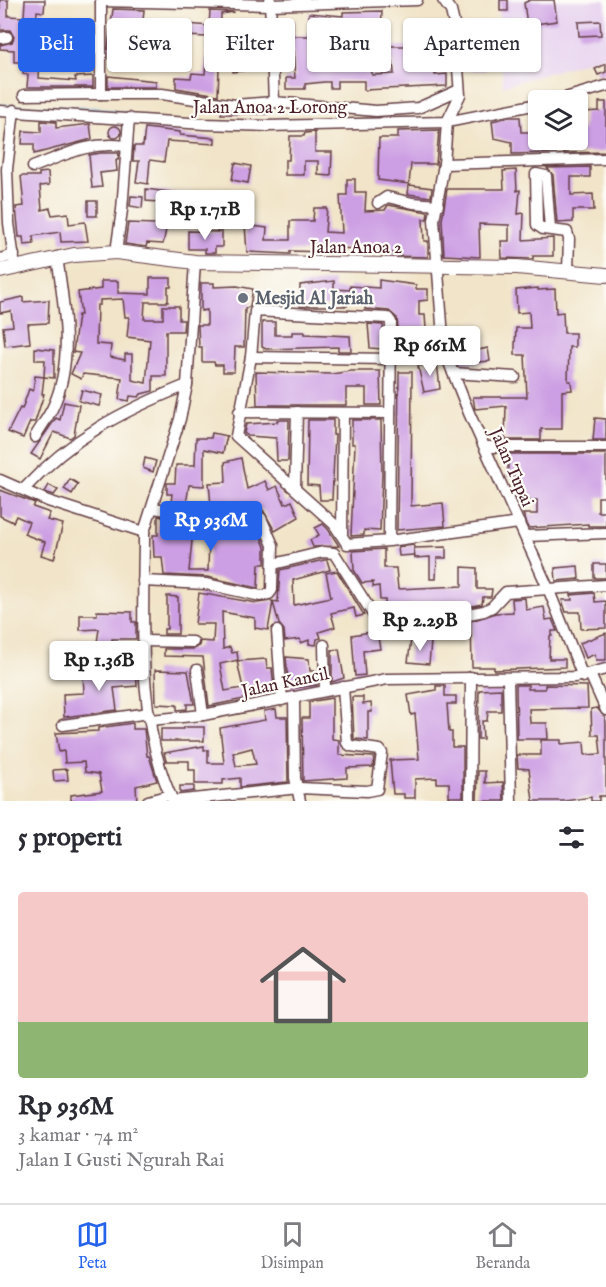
<!DOCTYPE html>
<html lang="id">
<head>
<meta charset="utf-8">
<style>
	:root { --surface:#fff; --page:#f7f7f7; --text:#2b2b33; --muted:#7c7c81; --line:#e1e1e2; --accent:#2563eb }
	body { margin:0; font-family:"IM FELL English",serif; background:var(--page); color:var(--text); height:100vh; display:flex; flex-direction:column; font-size:22px; white-space:nowrap }
	* { box-sizing:border-box; margin:0 }
	p { font-size:20px; color:var(--muted) }
	.icon { flex:none; width:33px; height:33px; fill:none; stroke:currentColor; stroke-width:2; stroke-linecap:round; stroke-linejoin:round }
	.map { position:relative; height:801px; overflow:hidden }
	.side { display:flex; flex-direction:column; background:var(--surface); flex:1 }
	.side>* { flex:none }
	.guide { position:absolute; left:18px; top:18px; width:570px; height:54px; display:flex; gap:12px }
	.tools { position:absolute; left:528px; top:90px; display:grid; gap:12px }
	.tools a { display:grid; place-items:center; width:60px; height:60px; border-radius:6px; background:var(--surface); box-shadow:0 2px 4px #0004; font-size:30px }
	.price { position:absolute; translate:-50% -51px; padding:0 14px; border-radius:6px; background:#fff; color:#222; font-size:20px; line-height:39px; filter:drop-shadow(0 2px 3px #0008) }
	.price::after { content:''; position:absolute; left:50%; top:36px; width:18px; height:14px; margin-left:-9px; background:inherit; clip-path:polygon(0 0,100% 0,50% 100%) }
	.price.selected { background:var(--accent); color:#fff }
	ul { padding:0; list-style:none }
	li { display:grid; align-content:center; gap:12px; height:318px; padding:0 18px }
	li span { display:grid; place-items:center; height:186px; border-radius:6px; color:#555 }
	li>.icon { margin-inline-start:auto }
	span .icon { width:108px; height:108px; fill:#fffc; stroke-width:1 }
	li b { font-size:26px }
	h2 { display:flex; justify-content:space-between; align-items:center; height:72px; padding:0 18px; font-size:26px }
	.tag { padding:0 21px; border-radius:6px; background:var(--surface); box-shadow:0 2px 4px #0004; font-size:21px; line-height:54px }
	.tag.selected { background:var(--accent); color:#fff }
	.dock { display:flex; justify-content:space-around; align-items:center; height:84px; border-top:2px solid var(--line); background:var(--surface); font-size:16px; color:var(--muted) }
	.dock a { display:grid; justify-items:center; gap:3px }
	.dock .selected { color:var(--accent) }
	.map>svg:first-child { display:block }
	.built { fill:#e7d2ef }
	.lines { fill:none; stroke-linecap:round; stroke-linejoin:round }
	.stream { stroke:#66b0de; stroke-width:3 }
	.building { fill:#cc9ee3; fill-rule:evenodd }
	.minor-casing { stroke:#633d43; stroke-width:13 }
	.tertiary-casing { stroke:#633d43; stroke-width:16 }
	.minor { stroke:#fff; stroke-width:10 }
	.tertiary { stroke:#fff; stroke-width:14 }
	.worship-dot { fill:#6b7280; stroke:#fdfcf7; stroke-width:2 }
	.labels { text-anchor:middle; stroke-width:4.5; stroke-linejoin:round; paint-order:stroke }
	.street-label { font-size:18px; fill:#4a1f2b; stroke:#fdfcf7 }
	.worship-label { font-size:18px; font-weight:bold; fill:#5b616d; stroke:#fdfcf7; text-anchor:start }
</style>
</head>
<body>
<div class="map">
<svg width="606" height="801" viewBox="0 0 606 801">
	<rect width="100%" height="100%" fill="#fdfcf7"/>
	<filter id="ink" filterUnits="userSpaceOnUse"><feTurbulence type="fractalNoise" baseFrequency=".0167" numOctaves="2"/><feDisplacementMap in="SourceGraphic" scale="12" xChannelSelector="R" yChannelSelector="G"/><feConvolveMatrix kernelMatrix="1 2 1 2 8 2 1 2 1" color-interpolation-filters="sRGB"/></filter>
	<filter id="wash" filterUnits="userSpaceOnUse"><feTurbulence type="fractalNoise" baseFrequency=".008" numOctaves="4" result="noise"/><feDisplacementMap in="SourceGraphic" scale="24" xChannelSelector="R" yChannelSelector="G"/><feGaussianBlur stdDeviation="1.35" result="paint"/><feColorMatrix in="noise" values="0 0 0 0 0 0 0 0 0 0 0 0 0 0 0 0 0 1.4 0 .05"/><feComposite in="paint" operator="in"/></filter>
	<g filter="url(#wash)">
		<rect width="100%" height="100%" fill="#f1e4c8"/>
		<path class="built" d="M498,0H606V56L503,86Z"/>
		<g class="lines">
			<g class="stream">
				<path d="M536,99L606,79"/>
				<path d="M0,106L96,109L124,114"/>
			</g>
		</g>
		<g id="blocks">
			<g class="building">
				<path d="M0,0H8V16L24,17L25,0H45L44,12L37,11L35,39H41L37,48L40,55L39,78L76,81L75,77L93,76V87H27L28,75L23,74L24,62H14V50L0,49V45L12,42L14,37L10,30H0Z"/>
				<rect x="500" y="0" width="8" height="11"/>
				<path d="M530,0H554L557,21L527,25L524,3Z"/>
				<path d="M113,9L144,10L143,20L209,26L210,11L234,12L221,14L218,95L176,88V77L191,78L192,73L205,74L208,37L184,36V44L152,40V51L136,50L138,33L123,32L121,50L108,49Z"/>
				<path d="M382,11L381,35H316V59L336,58V63H360L359,55L371,54L372,75L394,74L393,61H375V46H418L419,63L434,62L435,75L447,74V86L364,90V81H337V88H330V82H324L305,84V89H286V78H295L293,48L279,49L278,21L293,20V36H309V13L343,16V12Z"/>
				<path d="M600,21L601,35L579,36L578,22Z"/>
				<path d="M249,26L264,27L263,68L233,72V29H249Z"/>
				<path d="M467,28H477V31L505,29L504,45H493V55L486,56V70H468V58H478V43L467,40Z"/>
				<path d="M606,64V72L598,75L595,69Z"/>
				<path d="M108,76L156,81V87H108Z"/>
				<path d="M599,102H606V152L564,153V140H578V130H583L584,112L599,111Z"/>
				<path d="M268,110V114H221L222,111Z"/>
				<path d="M509,117H520L521,132H535V140H548L549,153L512,154V142L494,138L492,121Z"/>
				<path d="M41,121L56,122V128L90,124L92,139L34,154V144H22L23,131L41,132Z"/>
				<circle cx="115" cy="132" r="6"/>
				<path d="M145,128L180,132V135L215,138V144L167,141L164,162L150,160L148,184L136,182L139,161H133L134,146H143Z"/>
				<path d="M439,130L436,164H411L409,184L378,180L379,138H398V131Z"/>
				<path d="M315,132V152H332L331,176L318,175V161H304V175H285V160H289L290,136H304L305,133Z"/>
				<path d="M101,153H119L118,160H116L117,171L100,173L102,187L92,188L89,155Z"/>
				<path d="M235,163L251,166L248,183L232,180Z"/>
				<path d="M590,167V177H571V195L593,194L594,210H573V222L557,223L553,175L547,168Z"/>
				<path d="M516,170L517,191L520,190L518,214L524,213L523,240L553,238V256H533V259L502,258L501,241H509V225L479,224L480,257L444,255L442,220L447,189H504L503,171Z"/>
				<path d="M48,172L49,185L40,186L42,210L50,208L52,215L68,213L69,224L85,222L88,241L61,242L60,232L33,236L34,244L24,245L23,237H19L16,207L24,206L21,176H39V173Z"/>
				<path d="M347,179H355V192H366L365,211L385,210L388,205L428,212L427,219H423L424,241H428V257L393,256V253H372V249L326,248V252L290,251V254L247,252L245,225L267,228L266,240H290V221H313L314,208H327L325,232L342,233L340,195H347Z"/>
				<path d="M409,185L432,188L431,197L408,194Z"/>
				<path d="M146,189L191,195L188,209L171,206L163,244L147,243L146,247L125,244L128,223L156,224L158,202L146,201Z"/>
				<path d="M131,196L143,197L142,208L130,206Z"/>
				<rect x="88" y="201" width="9" height="15"/>
				<path d="M188,231L222,232V247H215V253H205V249H188Z"/>
				<path d="M150,278H171V287H168V302H145L144,319H163V306H179V320H184L183,331H166V376H153V391L141,394L139,397L130,396L129,401L119,399L122,378L83,374L81,379L71,374L80,353L73,352L78,315H81L78,292L101,289V281H118V293L150,294ZM123,299L125,317H129L127,337L150,340L146,383L132,380V354H125V360L110,357L111,345L96,344L97,305H100V300Z"/>
				<path d="M379,280L416,285V289H428V300L419,301V315H425L427,342L409,343V348L400,350L397,318L389,311L365,309V298H347V306H300V285L334,281V289L350,290V286L379,288Z"/>
				<path d="M201,283H214V287L237,286L253,289L250,306L245,309L244,347H235L234,372H223V365H215L214,362H202V347H199L198,325H207V310L201,311Z"/>
				<path d="M538,288V290L555,289L556,313L563,312L564,333H575V347H569L568,381H571L572,390L562,391V429H541V440H507L505,438L506,406L475,409L473,397H527L525,355H515V345L516,328H530L529,312L517,313L516,290Z"/>
				<path d="M23,297V302L49,300L48,323L28,324L30,343L5,346L3,327L13,326L11,311L0,313V302Z"/>
				<path d="M262,322H275V335H292V332H305V334L350,336L351,351H338V347L266,349L262,347Z"/>
				<path d="M368,324L383,325V349L370,348Z"/>
				<path d="M35,348L54,350V378L44,377L45,360H35Z"/>
				<path d="M488,348L490,361L458,364L454,355Z"/>
				<path d="M437,362L440,389L424,392L418,366Z"/>
				<path d="M351,371H380L381,405H366V388H346V405H257L256,372L332,374Z"/>
				<path d="M399,372H412L411,506L443,503L445,526L397,530Z"/>
				<path d="M35,376L44,377L42,394H44L35,422H30L23,438L8,432L20,408L22,409L29,389L33,391Z"/>
				<path d="M82,390L102,395L99,406L79,401Z"/>
				<path d="M64,402L79,405L74,435L70,438L54,432L40,459L31,454L56,418L60,420Z"/>
				<path d="M595,418L606,419V440H593Z"/>
				<path d="M277,420H289L288,461H277L276,438L248,436L244,433L246,424L277,422Z"/>
				<path d="M308,420H333V435H335L332,500H320L319,486L307,485Z"/>
				<path d="M352,420H381L382,474L380,531L364,530V535L351,536L355,444H352Z"/>
				<path d="M212,433L227,436L223,453L204,449V486L189,485L186,505L171,503L172,494H167V483H175L176,465H195L196,438H211Z"/>
				<path d="M508,454H606V497H598V512H606V526H588V524L529,528L523,514H537V500H517L516,476L508,477Z"/>
				<path d="M145,458L156,461L153,472L143,468Z"/>
				<path d="M241,458L247,489L265,481L269,490L277,486L285,504L292,501L299,517L275,531L263,510H227L226,505L211,506L209,483L226,482L225,462Z"/>
				<path d="M70,479L78,484L72,494L64,489Z"/>
				<path d="M49,485L58,490L54,495L45,492Z"/>
				<path d="M0,490L35,503L33,507L50,513L47,520L63,524L54,559L41,555L45,542L24,534L29,522L16,516L13,522L0,516Z"/>
				<path d="M158,516L167,518V520L194,521L189,571H208L209,536H212V530L257,527L265,547V564H259L258,588L207,577L164,575L162,557H154L153,535H158Z"/>
				<path d="M323,524L328,529L339,546L313,547L310,540L319,535L315,528Z"/>
				<path d="M414,545V555L399,556L398,547Z"/>
				<path d="M446,547V558H437L436,579H430V557L415,558L414,548Z"/>
				<path d="M384,549V568H396L398,589L462,586V567L477,568V589H492L491,597H483L482,604L415,617H394V612L386,613L385,600H380L379,586L373,587V582L362,583L354,570L353,551Z"/>
				<path d="M324,560H327L330,570L293,580L294,605L331,597L326,573L337,571L364,615L356,617L354,608L331,613L335,627L319,632L321,638L317,639L316,645L309,644V640L301,643L300,639L285,641L284,630L279,624L273,602L268,630L255,628V618L222,612L223,649L230,647L232,653L237,652L238,660L220,664L225,691L243,688L237,661L266,659L267,668H272L274,689L263,691L264,693L254,695V697L209,706L203,657L164,656V649H193L199,646L200,641L213,642L214,624H195L199,593L257,603L271,601L278,602L280,570Z"/>
				<rect x="594" y="564" width="12" height="14"/>
				<path d="M578,566L579,579L556,581L555,568Z"/>
				<path d="M594,593L595,602L606,601V628L581,629L580,612H566L562,600H572L571,595Z"/>
				<path d="M167,596L178,597V634H164V629H167Z"/>
				<path d="M525,598L526,610L544,607L546,620L552,619L557,631H552V636H550L549,659H565V667L494,670V667H472L471,621L496,613L513,612L512,599Z"/>
				<path d="M97,611L132,612V622H136V639H112L110,658L95,656L99,629L80,630V615H97Z"/>
				<path d="M377,631L380,649L363,651L365,675L355,676L352,635Z"/>
				<path d="M606,633V660H596L595,654L586,658L580,643Z"/>
				<path d="M411,639L431,642L429,664L408,662Z"/>
				<path d="M339,649L344,678L332,682V650Z"/>
				<path d="M286,657L309,659L310,671H317V685L289,689Z"/>
				<path d="M136,668L137,686L114,688L117,710L64,717L63,694L84,693L83,673Z"/>
				<path d="M155,670L188,671L194,704H187V709L177,710V705L156,704Z"/>
				<path d="M516,685H528V689H545V685L587,686L588,708L529,709L530,723H547L548,739H517Z"/>
				<path d="M436,686H445V696H456V704H447L449,732H452V747H463V797H449V783H437V778L415,779V798H404V794H393L390,760L419,759L415,714L411,715L408,695L436,690Z"/>
				<path d="M501,689V711H488L487,721H482L483,739H478L479,690Z"/>
				<path d="M352,697H363V704L371,703L372,712H368V740L354,739Z"/>
				<path d="M332,698V739L339,740V755L374,757L373,767L347,768V778L303,781L302,718H309V702Z"/>
				<path d="M597,708L605,717L606,723V796H599V801H591V797L565,801H533L529,769L518,768L517,755H541V740H561V744L584,742L585,755L601,754L599,735H592L591,709Z"/>
				<path d="M276,709L277,717H287L288,782L240,787V778L223,780V784H195V770H189V761H166L164,753L204,746V750H208V763H224L220,728L265,720L264,711ZM252,748L256,764L236,766L233,753Z"/>
				<path d="M133,723V729H144L147,756H149L157,781L136,786L137,801H71V795L102,791L99,774L85,772L84,762L65,763L64,751L59,752L56,733L98,731V728Z"/>
				<path d="M184,727H204V741H161V729H184Z"/>
				<path d="M67,769L68,780L54,781L53,770Z"/>
				<path d="M478,771H485V783L503,782L504,801H477Z"/>
				<path d="M180,786H194V791L180,793Z"/>
			</g>
		</g>
	</g>
	<g filter="url(#ink)">
		<use href="#blocks" fill-opacity="0" stroke="#633d43" stroke-width="1.5"/>
		<g class="lines">
			<g class="minor-casing">
				<g id="minor">
					<path d="M101,0V94H162L235,105L274,102"/>
					<path d="M270,0L274,102L376,111L418,108L459,90"/>
					<path d="M443,0L451,11L455,28L460,95L447,122L444,164"/>
					<path d="M101,1L270,5L417,0"/>
					<path d="M0,38L7,37"/>
					<path d="M44,49H101"/>
					<path d="M24,95L101,94"/>
					<path d="M558,100L606,86"/>
					<path d="M14,110L7,169L9,223L15,267"/>
					<path d="M0,111L205,124L267,126L447,122L538,104"/>
					<path d="M33,167C64,155 90,141 125,146"/>
					<path d="M378,203L387,197L413,203L438,205"/>
					<path d="M550,229L546,176L536,174L537,225L543,229L567,232L569,239L568,271"/>
					<path d="M116,252L122,210L129,118"/>
					<path d="M0,259L14,255"/>
					<path d="M251,357L390,359L444,350"/>
					<path d="M453,373L515,377"/>
					<path d="M239,412L390,413"/>
					<path d="M35,437C40,428 47,419 52,409C75,362 64,306 57,257"/>
					<path d="M486,447H606"/>
					<path d="M0,480L48,501L144,532"/>
					<path d="M295,488L297,412"/>
					<path d="M24,489C72,437 122,411 187,385"/>
					<path d="M342,535L343,413"/>
					<path d="M526,536L606,533"/>
					<path d="M389,541L391,322L388,318L255,311L251,357L236,436L334,524L347,544L389,541L519,523"/>
					<path d="M274,564L323,552L334,553L378,622L407,626L484,611L492,607L506,592L606,585"/>
					<path d="M143,581L206,584L261,596L269,594L272,590L273,545L261,518H223L153,508"/>
					<path d="M277,631L282,700"/>
					<path d="M144,641L193,642"/>
					<path d="M324,645L325,690"/>
					<path d="M197,670L203,715"/>
					<path d="M590,674L606,710"/>
					<path d="M583,677L548,588L469,413L444,350L434,220L444,164L606,159"/>
					<path d="M508,679L511,801"/>
					<path d="M294,697L295,778L300,801"/>
					<path d="M150,720L203,715L387,679L575,677L606,669"/>
					<path d="M63,725L149,713"/>
					<path d="M148,801L170,795"/>
					<path d="M173,801C137,726 143,624 144,541V532L180,419L187,385L195,262"/>
					<path d="M173,801L299,788L367,791L377,789L382,753L380,750L351,746L347,743L343,687"/>
					<path d="M470,801L471,677"/>
				</g>
			</g>
			<g class="tertiary-casing">
				<path id="tertiary" d="M0,271L74,255L116,252L195,262L517,267L606,275"/>
			</g>
			<use href="#minor" class="minor"/>
			<use href="#tertiary" class="tertiary"/>
		</g>
	</g>
	<circle class="worship-dot" cx="243" cy="298" r="6"/>
	<g class="labels">
		<g class="street-label">
			<text x="270" y="113">Jalan Anoa 2 Lorong</text>
			<text x="356" y="253">Jalan Anoa 2</text>
			<text transform="translate(512 467) rotate(66)" y="6">Jalan Tupai</text>
			<text transform="translate(285 682) rotate(-12)" y="6">Jalan Kancil</text>
		</g>
		<g class="worship-label">
			<text x="255" y="304">Mesjid Al Jariah</text>
		</g>
	</g>
</svg>
<div class="tools">
<a><svg class="icon" aria-label="layers" viewBox="0 0 24 24"><path d="M12 4l9 5-9 5-9-5zM3 14l9 5 9-5"/></svg></a>
</div>
<b class="price" style="left:205px;top:241px">Rp 1.71B</b>
<b class="price" style="left:430px;top:377px">Rp 661M</b>
<b class="price selected" style="left:211px;top:552px">Rp 936M</b>
<b class="price" style="left:420px;top:652px">Rp 2.29B</b>
<b class="price" style="left:99px;top:692px">Rp 1.36B</b>
<div class="guide">
<a class="tag selected">Beli</a>
<a class="tag">Sewa</a>
<a class="tag">Filter</a>
<a class="tag">Baru</a>
<a class="tag">Apartemen</a>
</div>
</div>
<section class="side">
<h2>5 properti<svg class="icon" aria-label="filters" viewBox="0 0 24 24"><path d="M4 7h16M4 17h16"/><circle cx="9" cy="7" r="2"/><circle cx="15" cy="17" r="2"/></svg></h2>
<ul>
<li><span style="background:linear-gradient(#f6c9c9 70%,#8fb573 0)"><svg class="icon" aria-label="home" viewBox="0 0 24 24"><path d="M3 11l9-7 9 7M6 9v11h12V9"/></svg></span><div><b>Rp 936M</b><p>3 kamar · 74 m²</p><p>Jalan I Gusti Ngurah Rai</p></div></li>
</ul>
</section>
<nav class="dock">
<a class="selected"><svg class="icon" aria-label="map" viewBox="0 0 24 24"><path d="M3 6l6-2 6 2 6-2v14l-6 2-6-2-6 2zM9 4v14M15 6v14"/></svg>Peta</a>
<a><svg class="icon" aria-label="saved" viewBox="0 0 24 24"><path d="M7 4h10v16l-5-4-5 4z"/></svg>Disimpan</a>
<a><svg class="icon" aria-label="home" viewBox="0 0 24 24"><path d="M3 11l9-7 9 7M6 9v11h12V9"/></svg>Beranda</a>
</nav>
</body>
</html>
